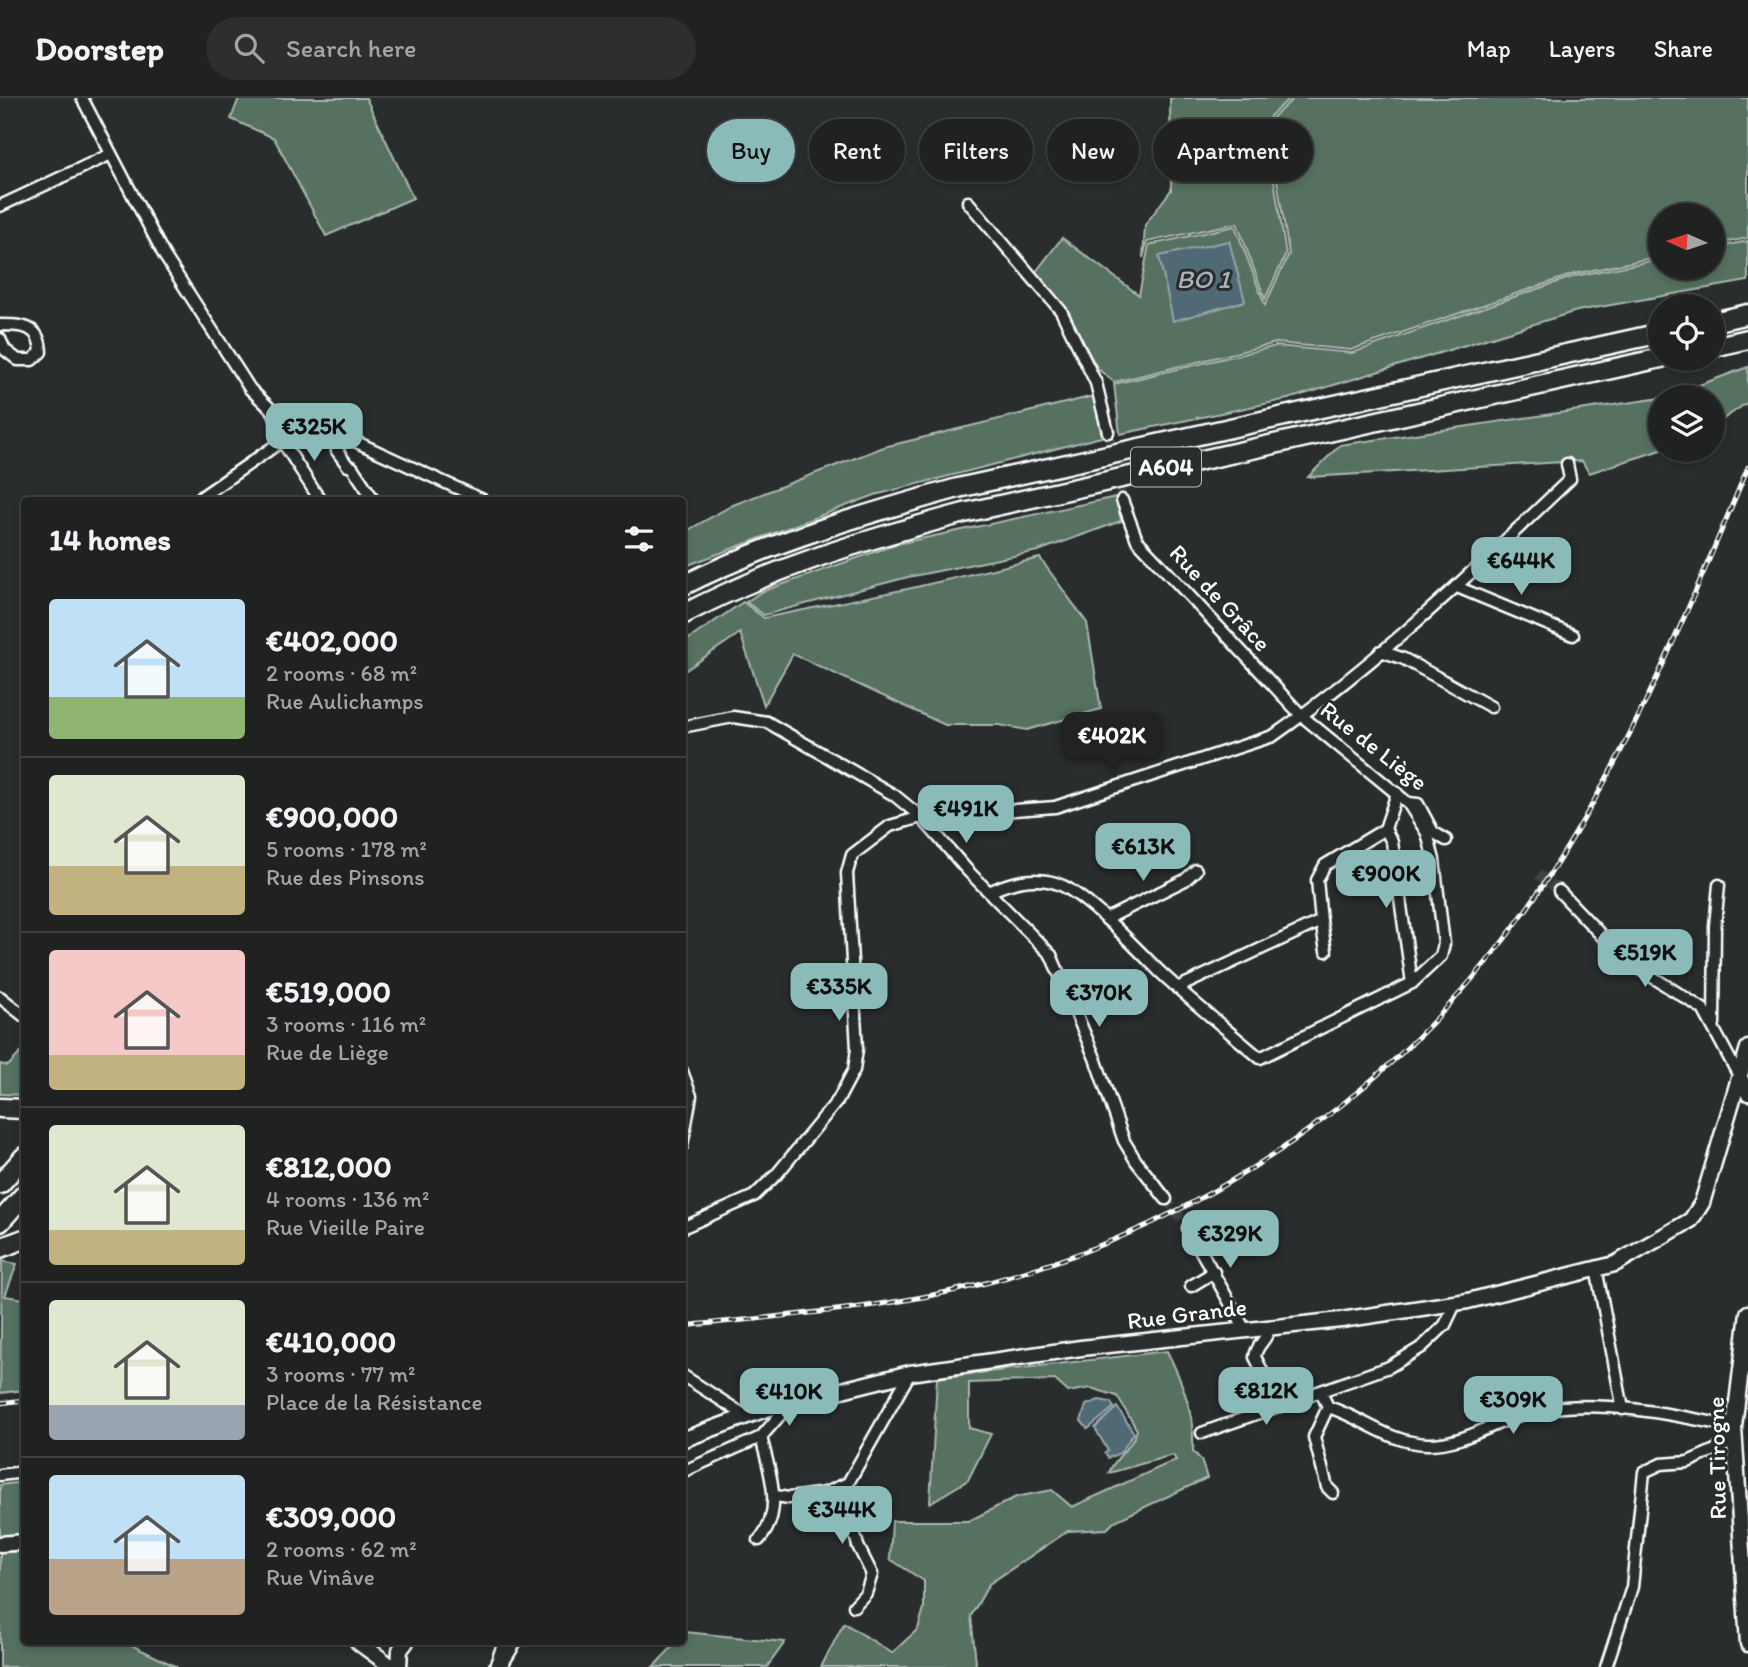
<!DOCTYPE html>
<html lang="en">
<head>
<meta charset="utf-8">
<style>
	:root { --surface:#202222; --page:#2d2f2f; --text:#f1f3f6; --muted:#a2a4a5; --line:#3d3f40; --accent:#8bbbb9 }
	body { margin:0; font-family:Itim,sans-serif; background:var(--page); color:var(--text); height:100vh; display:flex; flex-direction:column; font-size:26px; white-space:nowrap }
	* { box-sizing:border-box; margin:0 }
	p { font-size:23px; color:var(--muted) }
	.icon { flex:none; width:38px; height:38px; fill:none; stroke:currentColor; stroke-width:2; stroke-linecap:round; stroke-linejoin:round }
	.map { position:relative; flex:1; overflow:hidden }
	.details { position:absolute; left:21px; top:399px; width:665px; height:1148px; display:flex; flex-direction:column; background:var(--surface); border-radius:7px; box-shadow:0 4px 10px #0003,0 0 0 2px var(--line) }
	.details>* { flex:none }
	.banner { position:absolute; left:707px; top:21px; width:665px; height:63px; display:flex; gap:14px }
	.needle { width:46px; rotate:273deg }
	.fabs { position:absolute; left:1648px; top:105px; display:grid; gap:14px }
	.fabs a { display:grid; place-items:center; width:77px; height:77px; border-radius:50%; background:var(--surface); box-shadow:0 4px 10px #0003,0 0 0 2px var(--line); font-size:35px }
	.price { position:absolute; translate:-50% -60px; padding:0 16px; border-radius:14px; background:var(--accent); color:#111; font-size:23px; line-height:46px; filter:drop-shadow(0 2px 4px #0008) }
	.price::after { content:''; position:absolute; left:50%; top:42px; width:21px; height:16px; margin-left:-10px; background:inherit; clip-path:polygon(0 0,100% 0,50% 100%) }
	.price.on { background:#222; color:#fff }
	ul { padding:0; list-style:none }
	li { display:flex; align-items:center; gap:21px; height:175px; padding:0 28px }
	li+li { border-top:2px solid var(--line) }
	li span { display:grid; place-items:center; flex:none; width:196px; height:140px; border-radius:7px; color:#555 }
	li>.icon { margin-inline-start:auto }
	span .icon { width:84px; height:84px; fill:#fffc; stroke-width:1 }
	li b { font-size:30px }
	h2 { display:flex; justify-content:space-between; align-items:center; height:84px; padding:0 28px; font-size:30px }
	.chip { padding:0 24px; border-radius:32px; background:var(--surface); box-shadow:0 4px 10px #0003,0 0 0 2px var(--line); font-size:24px; line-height:63px }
	.chip.on { background:var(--accent); color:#111 }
	header { display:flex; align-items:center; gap:42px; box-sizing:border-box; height:98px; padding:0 35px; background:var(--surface); border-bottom:2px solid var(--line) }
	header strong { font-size:33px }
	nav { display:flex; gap:38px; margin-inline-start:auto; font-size:24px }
	.search { width:490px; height:63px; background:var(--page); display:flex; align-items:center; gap:18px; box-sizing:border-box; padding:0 24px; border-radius:38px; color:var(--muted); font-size:26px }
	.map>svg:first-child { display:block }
	.green { fill:#567160; stroke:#aab8b0; stroke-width:2 }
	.water { fill:#506a75; stroke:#96a6ac; stroke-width:2 }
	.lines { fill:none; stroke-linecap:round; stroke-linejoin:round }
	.street-tunnel { stroke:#3f4243; stroke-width:10; stroke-dasharray:10 5; stroke-linecap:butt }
	.street-casing { stroke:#fff; stroke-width:15 }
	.secondary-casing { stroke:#fff; stroke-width:19 }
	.highway-casing { stroke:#fff; stroke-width:23 }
	.street { stroke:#2a2d2e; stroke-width:10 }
	.secondary { stroke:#2a2d2e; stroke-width:14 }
	.highway { stroke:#2a2d2e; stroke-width:18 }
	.rail-casing { stroke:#fff; stroke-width:5 }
	.rail { stroke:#2a2d2e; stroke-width:2.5; stroke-dasharray:8; stroke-linecap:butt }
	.labels { text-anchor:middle; stroke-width:6; stroke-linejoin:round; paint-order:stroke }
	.shield { fill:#2a2d2e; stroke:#bfc0c0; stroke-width:2 }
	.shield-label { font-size:23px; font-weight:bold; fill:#fff }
	.street-label { font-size:24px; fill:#fff; stroke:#2a2d2e }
	.water-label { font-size:26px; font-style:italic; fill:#a8b4ba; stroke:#2a2d2e }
</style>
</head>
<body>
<header>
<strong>Doorstep</strong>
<div class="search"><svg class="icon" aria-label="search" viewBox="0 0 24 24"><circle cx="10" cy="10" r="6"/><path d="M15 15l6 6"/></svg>Search here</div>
<nav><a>Map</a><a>Layers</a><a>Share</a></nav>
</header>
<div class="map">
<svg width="1748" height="1569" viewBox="0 0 1748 1569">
	<rect width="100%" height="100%" fill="#2a2d2e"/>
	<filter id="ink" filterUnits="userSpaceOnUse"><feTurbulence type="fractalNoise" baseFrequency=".0143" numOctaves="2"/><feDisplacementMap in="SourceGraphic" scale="14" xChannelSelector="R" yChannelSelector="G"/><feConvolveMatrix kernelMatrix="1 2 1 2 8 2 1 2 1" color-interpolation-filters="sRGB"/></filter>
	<g filter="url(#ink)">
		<g class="green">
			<path d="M239,0H366L413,100L326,138L274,40L231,21Z"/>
			<path d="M1170,0H1290L1270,18L1274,82L1286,156L1265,201L1237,125L1147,144L1143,160L1145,127L1171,92Z"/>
			<path d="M1294,0H1748V140L1713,147V117H1661V158L1574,176L1351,252L1276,245L1114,284L1098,271L1064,212L1035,175L1062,140L1139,197L1149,147L1235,128L1265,207L1289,156L1277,82L1273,19Z"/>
			<path d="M1748,143V183L1577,213L1288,301L1120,336L1114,286L1276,248L1352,255L1575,178L1661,161V170H1713V150Z"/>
			<path d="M1748,269V304L1713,328V299H1667Z"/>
			<path d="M1094,298L1105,338L875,397L683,469V435L733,407L884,349Z"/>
			<path d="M1661,300V352L1589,375L1582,363L1308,379L1340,347Z"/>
			<path d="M1116,399L1121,423L1038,453L908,479L764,517L746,504L761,494L897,446Z"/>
			<path d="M1040,460L1087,525L1101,611L1027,632L999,627H945L793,556L764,607L740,535L683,574V545L743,504L764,520L912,490Z"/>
			<path d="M24,951V997L0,996V966L8,968Z"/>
			<path d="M2,1163L17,1166L5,1198L24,1201V1292L0,1295Z"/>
			<path d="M1167,1253C1183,1285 1195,1316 1193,1353L1201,1362L1207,1380L1115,1423L1107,1431L1068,1433L989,1486L971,1518L976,1564L974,1569H821L844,1525L892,1555L918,1531L924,1510V1483L890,1461L892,1423H969L1016,1399L1052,1392L1072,1409L1176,1362L1173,1357L1109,1375C1115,1358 1132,1350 1137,1332L1117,1298L1091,1290L1068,1294L1055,1282L969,1285V1330L991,1336L968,1382L930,1405L937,1280Z"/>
			<path d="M24,1384V1438L0,1440V1387Z"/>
			<path d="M0,1454H24V1544H125L177,1569H0Z"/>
			<path d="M685,1534L785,1544L767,1569H653L677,1544H682Z"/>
		</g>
		<g class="water">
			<path d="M1229,143L1245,203L1173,223L1159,158Z"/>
			<path d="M1099,1302L1110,1304L1114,1309L1088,1331L1081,1323L1086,1307Z"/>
			<path d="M1117,1309L1134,1335L1120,1355L1108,1360L1105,1355L1108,1353L1095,1330Z"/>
		</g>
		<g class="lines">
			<g class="street-tunnel">
				<path d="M1108,334L1122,402"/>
				<path d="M1538,776L1559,793"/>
				<path d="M1166,1101L1188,1130"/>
			</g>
			<g class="street-casing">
				<g id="street">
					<path d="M82,0L164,157L250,291L274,314L315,325L483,402"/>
					<path d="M968,104L1061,213L1096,285L1108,334"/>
					<path d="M0,108L109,57"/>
					<path d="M0,227C22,227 40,227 41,254L32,262H18L5,252L0,241"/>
					<path d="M274,314L282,343L320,402"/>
					<path d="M343,338L337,353L348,368L352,369L374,402"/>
					<path d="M197,402L282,343"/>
					<path d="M1457,489L1573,537"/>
					<path d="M1381,553L1404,561L1491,609"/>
					<path d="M682,629L733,619L767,624L894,697L921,719L967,772L1051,857L1095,960L1124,1043L1136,1063L1166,1101"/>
					<path d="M1408,705L1418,706L1433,734L1446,742"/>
					<path d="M1385,731L1392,744L1412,885"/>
					<path d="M991,793C1013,783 1039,777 1063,788C1091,802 1136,850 1159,873C1191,903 1226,931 1260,960L1412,885L1441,858L1444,846L1434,762L1427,735L1408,705L1302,618L1137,442L1122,402"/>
					<path d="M1559,793L1624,861L1703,911L1740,980"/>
					<path d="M1106,821L1185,782L1196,772"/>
					<path d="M1321,823L1326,853"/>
					<path d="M1177,890L1321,823L1317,782L1325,767L1385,731L1397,695"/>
					<path d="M0,899L24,918"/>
					<path d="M1714,926L1715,828L1719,787"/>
					<path d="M682,973L691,998L682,1048"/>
					<path d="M682,1130L754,1098L777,1076L838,1002L854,972L857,951L847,775L852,757L890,728L921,719L1055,709L1273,638C1380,563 1476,471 1570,381L1567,366"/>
					<path d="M1188,1130L1244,1230"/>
					<path d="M1596,1170L1623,1311"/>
					<path d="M1191,1188L1214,1174"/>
					<path d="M1269,1230C1268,1242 1256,1246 1255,1259L1280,1308"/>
					<path d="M682,1277L746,1318"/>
					<path d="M1321,1294L1328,1309C1362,1319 1389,1345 1427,1346C1466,1347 1501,1319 1538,1312C1601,1301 1672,1316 1734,1329"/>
					<path d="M1328,1309L1314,1339L1327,1389L1333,1395"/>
					<path d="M1202,1335L1389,1269L1422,1249L1445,1227L1455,1206"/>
					<path d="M682,1374L761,1339L781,1316V1307"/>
					<path d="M0,1377L24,1374"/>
					<path d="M842,1388L858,1448L872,1476L866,1495L854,1508"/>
					<path d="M775,1398L789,1400L825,1395L848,1385L910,1275"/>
					<path d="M759,1442C785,1413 769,1372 761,1339"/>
					<path d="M504,1564L516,1544"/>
					<path d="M1606,1569L1632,1489L1644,1374L1661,1366L1688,1364L1735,1343"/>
				</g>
			</g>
			<g class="secondary-casing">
				<g id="secondary">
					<path d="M1740,980L1748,995"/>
					<path d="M1748,1215L1734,1329L1748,1546"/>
					<path d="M682,1342L766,1311L910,1275L1081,1250L1341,1222L1468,1203L1615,1166L1691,1122L1702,1105L1748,950"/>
					<path d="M0,1446L24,1444"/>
					<path d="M358,1544L392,1569"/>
					<path d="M399,1569L400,1552L406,1544"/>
					<path d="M497,1569L506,1544"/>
				</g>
			</g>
			<g class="highway-casing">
				<g id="highway">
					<path d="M1713,224L1748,216"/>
					<path d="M1713,249L1748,241"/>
					<path d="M682,488C769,444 865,416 958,390L1661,235"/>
					<path d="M682,517C771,470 868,441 964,415L1661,260"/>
					<path d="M0,1010L24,1011"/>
					<path d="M0,1086L24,1059"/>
					<path d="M0,1124L24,1097"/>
					<path d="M0,1150L24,1141"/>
				</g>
			</g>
			<use href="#street" class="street"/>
			<use href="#secondary" class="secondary"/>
			<use href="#highway" class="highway"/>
			<g class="rail-casing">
				<g id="rail">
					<path d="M682,1228C790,1217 900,1210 1004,1180C1221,1119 1413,981 1539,793C1627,662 1687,515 1748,369"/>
					<path d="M0,1305L24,1302"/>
				</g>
			</g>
			<use href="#rail" class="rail"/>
		</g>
	</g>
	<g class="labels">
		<rect class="shield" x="1131" y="349.5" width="70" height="39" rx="5"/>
		<g class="shield-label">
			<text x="1166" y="377">A604</text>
		</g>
		<g class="street-label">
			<text transform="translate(1220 500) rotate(47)" y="8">Rue de Grâce</text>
			<text transform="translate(1374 648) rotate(38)" y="8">Rue de Liège</text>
			<text transform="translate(1187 1216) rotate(-7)" y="8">Rue Grande</text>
			<text transform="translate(1717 1360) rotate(-91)" y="8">Rue Tirogne</text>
		</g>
		<g class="water-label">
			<text x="1203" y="190">BO 1</text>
		</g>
	</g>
</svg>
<div class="fabs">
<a><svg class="needle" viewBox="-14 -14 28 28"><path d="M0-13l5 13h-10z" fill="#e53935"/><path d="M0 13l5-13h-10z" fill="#a2a4a5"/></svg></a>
<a><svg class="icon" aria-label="locate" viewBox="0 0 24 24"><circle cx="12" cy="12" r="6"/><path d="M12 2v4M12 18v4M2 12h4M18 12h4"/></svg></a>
<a><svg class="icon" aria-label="layers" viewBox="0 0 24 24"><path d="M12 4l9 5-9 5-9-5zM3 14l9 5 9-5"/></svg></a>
</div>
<b class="price" style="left:314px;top:365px">€325K</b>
<b class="price" style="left:1521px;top:499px">€644K</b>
<b class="price on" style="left:1112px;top:674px">€402K</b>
<b class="price" style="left:966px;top:747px">€491K</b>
<b class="price" style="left:1143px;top:785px">€613K</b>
<b class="price" style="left:1386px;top:812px">€900K</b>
<b class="price" style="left:1645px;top:891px">€519K</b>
<b class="price" style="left:839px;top:925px">€335K</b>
<b class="price" style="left:1099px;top:931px">€370K</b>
<b class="price" style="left:1230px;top:1172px">€329K</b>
<b class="price" style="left:1266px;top:1329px">€812K</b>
<b class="price" style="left:789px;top:1330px">€410K</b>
<b class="price" style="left:1513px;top:1338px">€309K</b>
<b class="price" style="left:842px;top:1448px">€344K</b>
<div class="banner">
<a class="chip on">Buy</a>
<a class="chip">Rent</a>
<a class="chip">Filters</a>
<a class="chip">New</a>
<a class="chip">Apartment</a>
</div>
<section class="details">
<h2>14 homes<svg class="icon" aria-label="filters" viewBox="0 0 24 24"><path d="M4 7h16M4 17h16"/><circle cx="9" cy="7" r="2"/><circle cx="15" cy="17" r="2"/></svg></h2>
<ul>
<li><span style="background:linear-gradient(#bfe0f5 70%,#8fb573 0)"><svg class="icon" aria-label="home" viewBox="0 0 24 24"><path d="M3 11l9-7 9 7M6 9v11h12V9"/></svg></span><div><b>€402,000</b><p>2 rooms · 68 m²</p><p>Rue Aulichamps</p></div></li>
<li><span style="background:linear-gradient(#dfe7d0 65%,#c2b280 0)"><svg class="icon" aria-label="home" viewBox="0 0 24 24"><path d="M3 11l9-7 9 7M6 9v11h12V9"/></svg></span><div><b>€900,000</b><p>5 rooms · 178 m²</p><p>Rue des Pinsons</p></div></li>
<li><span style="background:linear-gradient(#f6c9c9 75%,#c2b280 0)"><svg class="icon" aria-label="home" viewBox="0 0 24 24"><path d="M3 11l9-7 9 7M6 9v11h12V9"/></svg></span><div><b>€519,000</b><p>3 rooms · 116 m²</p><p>Rue de Liège</p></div></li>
<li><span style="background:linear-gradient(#dfe7d0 75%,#c2b280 0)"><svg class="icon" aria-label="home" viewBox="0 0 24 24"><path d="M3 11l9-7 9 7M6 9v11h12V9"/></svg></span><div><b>€812,000</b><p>4 rooms · 136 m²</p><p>Rue Vieille Paire</p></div></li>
<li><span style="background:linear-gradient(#dfe7d0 75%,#9aa5b1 0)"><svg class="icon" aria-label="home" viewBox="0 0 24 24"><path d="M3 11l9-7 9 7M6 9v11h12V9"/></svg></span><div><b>€410,000</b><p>3 rooms · 77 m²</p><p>Place de la Résistance</p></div></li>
<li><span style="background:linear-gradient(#bfe0f5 60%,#b9a48a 0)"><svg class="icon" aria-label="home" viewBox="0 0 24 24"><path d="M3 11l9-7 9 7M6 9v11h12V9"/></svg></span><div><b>€309,000</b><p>2 rooms · 62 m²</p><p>Rue Vinâve</p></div></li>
</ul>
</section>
</div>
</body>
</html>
